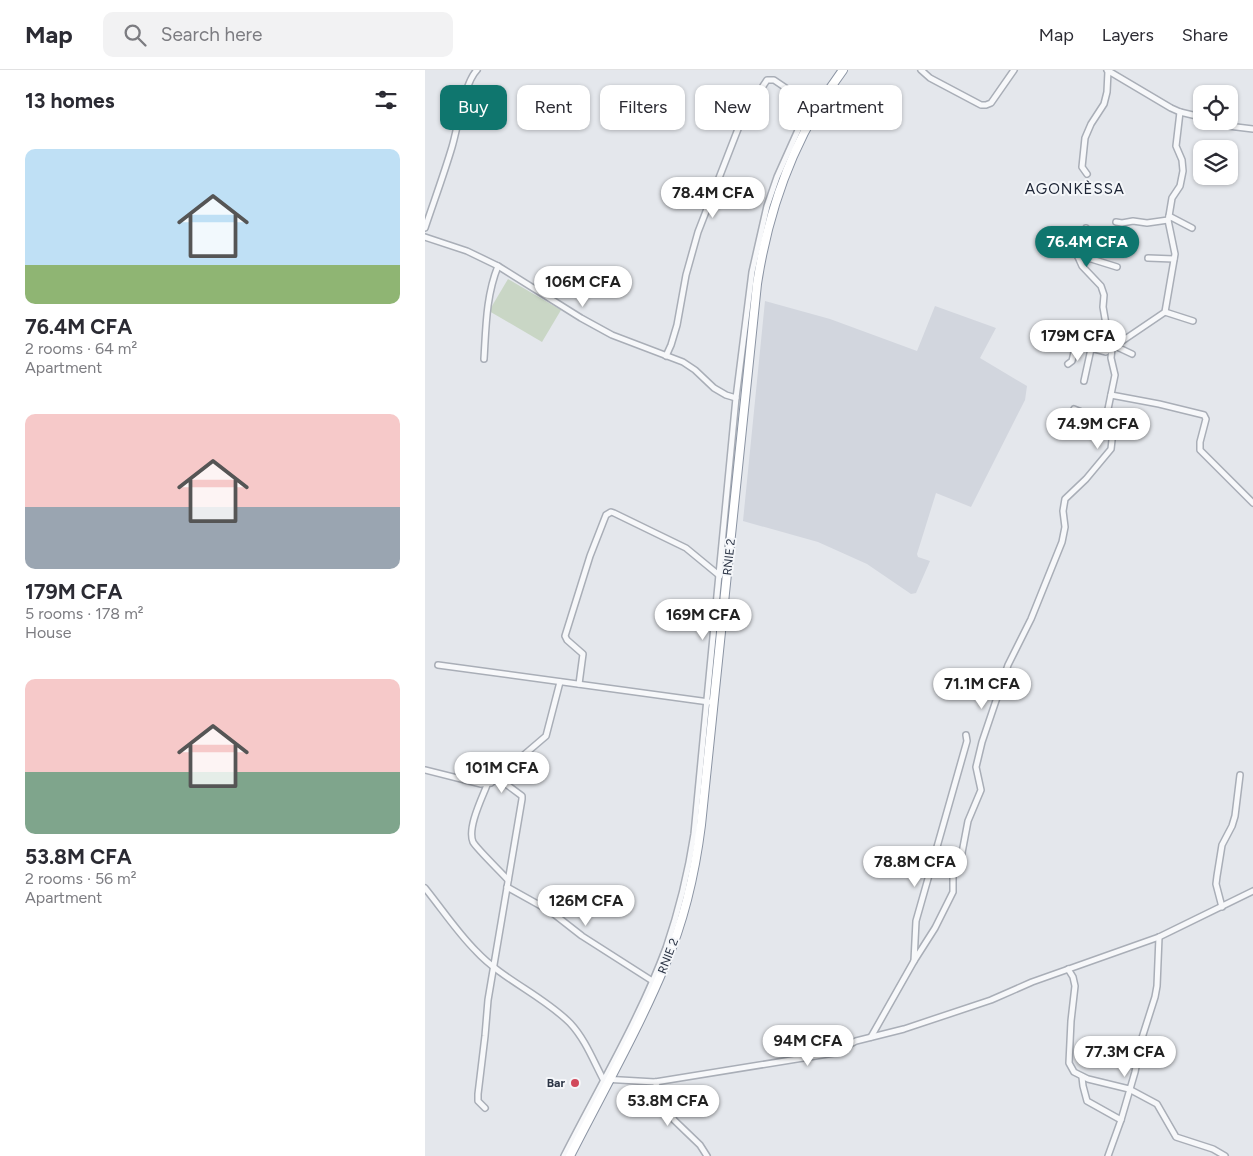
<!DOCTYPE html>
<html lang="en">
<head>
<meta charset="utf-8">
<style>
	:root { --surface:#fff; --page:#f2f2f3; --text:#2b2b33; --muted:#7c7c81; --line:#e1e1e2; --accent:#0f766e }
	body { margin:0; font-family:Figtree,sans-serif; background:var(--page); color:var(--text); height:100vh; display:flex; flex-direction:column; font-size:19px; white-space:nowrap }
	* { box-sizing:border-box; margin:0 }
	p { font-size:16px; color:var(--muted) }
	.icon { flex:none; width:28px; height:28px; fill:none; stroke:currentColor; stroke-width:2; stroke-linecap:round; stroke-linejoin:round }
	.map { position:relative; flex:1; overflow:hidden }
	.details { display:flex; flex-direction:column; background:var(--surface); width:425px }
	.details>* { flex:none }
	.hud { position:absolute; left:15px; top:15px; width:475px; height:45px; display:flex; gap:10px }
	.controls { position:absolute; left:768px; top:15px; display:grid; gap:10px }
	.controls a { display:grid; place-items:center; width:45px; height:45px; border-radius:10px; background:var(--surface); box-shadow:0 1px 4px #0004; font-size:25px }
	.price { position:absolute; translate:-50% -42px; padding:0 11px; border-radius:18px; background:#fff; color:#222; font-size:16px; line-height:32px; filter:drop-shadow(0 1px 2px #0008) }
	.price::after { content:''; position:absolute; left:50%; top:30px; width:15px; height:11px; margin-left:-8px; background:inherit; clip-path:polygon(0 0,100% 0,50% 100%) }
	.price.active { background:var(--accent); color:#fff }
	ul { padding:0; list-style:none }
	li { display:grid; align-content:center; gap:10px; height:265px; padding:0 25px }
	li span { display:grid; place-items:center; height:155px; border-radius:10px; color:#555 }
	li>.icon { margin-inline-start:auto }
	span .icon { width:90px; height:90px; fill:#fffc; stroke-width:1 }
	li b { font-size:21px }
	h2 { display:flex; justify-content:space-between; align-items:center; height:60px; padding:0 25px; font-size:21px }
	.tag { padding:0 18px; border-radius:10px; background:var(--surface); box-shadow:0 1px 4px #0004; font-size:18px; line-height:45px }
	.tag.active { background:var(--accent); color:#fff }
	header { display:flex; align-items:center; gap:30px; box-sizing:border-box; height:70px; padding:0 25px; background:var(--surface); border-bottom:1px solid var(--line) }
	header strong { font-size:24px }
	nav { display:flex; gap:28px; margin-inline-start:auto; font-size:18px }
	.search { width:350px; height:45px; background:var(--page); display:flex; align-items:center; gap:12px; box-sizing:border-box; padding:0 18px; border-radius:10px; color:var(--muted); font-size:19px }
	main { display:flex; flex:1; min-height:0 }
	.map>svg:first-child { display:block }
	.built { fill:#d2d6de }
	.green { fill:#c9d6c5 }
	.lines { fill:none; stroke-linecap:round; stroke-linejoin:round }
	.minor-casing { stroke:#a9aeb7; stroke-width:8 }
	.trunk-casing { stroke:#8b94a3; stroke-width:10 }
	.minor { stroke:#f7f8fa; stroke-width:5 }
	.trunk { stroke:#fff; stroke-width:8 }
	.poi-dot { fill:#d1495b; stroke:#f4f6f9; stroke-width:2 }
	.labels { text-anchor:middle; stroke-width:4; stroke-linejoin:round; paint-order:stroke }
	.street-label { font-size:12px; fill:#2b3445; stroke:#f4f6f9 }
	.poi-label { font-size:12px; font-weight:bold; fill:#2b3445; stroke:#f4f6f9; text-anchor:end }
	.quarter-label { font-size:15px; letter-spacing:1px; fill:#1d2536; stroke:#f4f6f9 }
</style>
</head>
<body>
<header>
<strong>Map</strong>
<div class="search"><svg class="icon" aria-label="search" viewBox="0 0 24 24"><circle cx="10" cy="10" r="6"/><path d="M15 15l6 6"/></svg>Search here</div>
<nav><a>Map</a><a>Layers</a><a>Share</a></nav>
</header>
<main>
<section class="details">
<h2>13 homes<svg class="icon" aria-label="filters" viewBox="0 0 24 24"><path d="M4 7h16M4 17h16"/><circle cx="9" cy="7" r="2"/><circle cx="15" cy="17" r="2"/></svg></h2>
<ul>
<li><span style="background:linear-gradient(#bfe0f5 75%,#8fb573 0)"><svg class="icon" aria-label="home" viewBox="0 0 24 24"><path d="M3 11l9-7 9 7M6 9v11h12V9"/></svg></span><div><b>76.4M CFA</b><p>2 rooms · 64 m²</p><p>Apartment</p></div></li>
<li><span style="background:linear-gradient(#f6c9c9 60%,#9aa5b1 0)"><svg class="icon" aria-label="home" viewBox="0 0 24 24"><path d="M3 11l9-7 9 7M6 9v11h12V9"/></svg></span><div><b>179M CFA</b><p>5 rooms · 178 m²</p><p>House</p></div></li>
<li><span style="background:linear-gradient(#f6c9c9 60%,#7fa58c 0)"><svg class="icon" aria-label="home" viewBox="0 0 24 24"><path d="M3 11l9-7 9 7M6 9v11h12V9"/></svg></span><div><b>53.8M CFA</b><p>2 rooms · 56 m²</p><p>Apartment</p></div></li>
</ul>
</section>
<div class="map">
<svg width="828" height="1086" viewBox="0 0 828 1086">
	<rect width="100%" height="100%" fill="#e4e7ec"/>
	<path class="built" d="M340,231L405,249L492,281L510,236L571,258L555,288L602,316L600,330L546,437L511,423L492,484L493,487L505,491L491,523L486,524L442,494L393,472L318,451Z"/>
	<path class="green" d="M83,209L136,240L117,272L64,241Z"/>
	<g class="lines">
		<g class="minor-casing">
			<g id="minor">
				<path d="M496,0L505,8L556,35H561L566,33L589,0"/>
				<path d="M682,0L746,38L755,42L776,47"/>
				<path d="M786,51L795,55L828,59"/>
				<path d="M662,104L657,97L660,68L666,54L679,34L682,22L683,1"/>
				<path d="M744,146L747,128L755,116L758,101L757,90L751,76L755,42"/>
				<path d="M691,152L697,153L708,151L722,153L743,150L744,146L767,158"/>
				<path d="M0,158C9,131 19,104 27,77C33,57 39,13 52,0"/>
				<path d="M661,158L658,175L652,184L653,187H660L692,197"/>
				<path d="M0,167L42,181L73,196L156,248L187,265L258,292L270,300L289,318L301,325L311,328"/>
				<path d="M723,188L749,189"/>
				<path d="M740,242L768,251"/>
				<path d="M618,262C630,268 644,271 657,275C665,278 672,280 681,282L740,242L750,184L743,150"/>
				<path d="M634,268L640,255"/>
				<path d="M690,276L707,284"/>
				<path d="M241,286L246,275L252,255L261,205L273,162L313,59L338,16L342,10H349L392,39"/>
				<path d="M59,289C61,257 61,226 73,196"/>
				<path d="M643,294L647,291L651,274"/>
				<path d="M659,311L666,279"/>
				<path d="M686,325L734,334L779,345L781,349L775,372V380L828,433"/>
				<path d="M649,339L664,345L683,347"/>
				<path d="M13,595L284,632"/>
				<path d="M154,614L158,584L142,570L140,566L165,486L181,445L186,442L189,443L261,478L295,506"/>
				<path d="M0,700L56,714L66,713L121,666L135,612"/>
				<path d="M62,715C57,728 42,758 48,772C52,779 76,802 83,810"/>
				<path d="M82,817L125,841L157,866L229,912"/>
				<path d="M0,818C17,839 32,862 51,881C78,910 117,925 145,953C160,969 168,990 178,1009L230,1012L409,983L431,971L479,959L566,930L607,912L734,867L828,821"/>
				<path d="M797,837L791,814L792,806L797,775L807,756L810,746L815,705"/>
				<path d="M489,891L510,858L528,822V805L536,788L543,751L556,720L551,697L557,672L583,595L606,549L637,472L640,457L638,441L640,429L661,409L686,379L687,370L683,339L690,305L686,288L687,278L682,260L678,237L679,225L676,216L657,196L653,187"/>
				<path d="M643,899L648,907L650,916L646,951L644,993L649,1002L663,1009L704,1019L732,1034L751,1067L788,1079L800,1086"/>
				<path d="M446,967L489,891L491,851L542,671L541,665"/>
				<path d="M657,1007L658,1016L662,1031L696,1050"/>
				<path d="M230,1012L249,1050L275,1075L282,1086"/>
				<path d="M60,1038L53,1031V1024L60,966L63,930L97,729V726L73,708"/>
				<path d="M139,1086C173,1019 215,948 241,878C254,840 263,803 269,764L311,328L327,202L342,136L352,107L378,49"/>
				<path d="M683,1086L696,1050L710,1002L716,971L730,927L732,916L734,867"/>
			</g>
		</g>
		<g class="trunk-casing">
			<path id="trunk" d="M145,1086C177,1023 213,960 240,895C259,851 270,803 276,755L332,214C344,135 370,64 418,0"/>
		</g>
		<use href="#minor" class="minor"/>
		<use href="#trunk" class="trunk"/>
	</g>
	<circle class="poi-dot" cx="150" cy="1013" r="5"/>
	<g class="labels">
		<g class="street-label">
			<text transform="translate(304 487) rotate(-84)" y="4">RNIE 2</text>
			<text transform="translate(243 886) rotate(-69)" y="4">RNIE 2</text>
		</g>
		<g class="poi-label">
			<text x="140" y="1017">Bar</text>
		</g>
		<g class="quarter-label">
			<text x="650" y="124">AGONKÈSSA</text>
		</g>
	</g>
</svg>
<div class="controls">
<a><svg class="icon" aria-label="locate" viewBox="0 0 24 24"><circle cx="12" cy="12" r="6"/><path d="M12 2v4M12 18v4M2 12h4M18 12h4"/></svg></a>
<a><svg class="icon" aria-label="layers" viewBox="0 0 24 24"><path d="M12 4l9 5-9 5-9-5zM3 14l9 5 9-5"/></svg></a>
</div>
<b class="price" style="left:288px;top:149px">78.4M CFA</b>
<b class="price active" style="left:662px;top:198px">76.4M CFA</b>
<b class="price" style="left:158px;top:238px">106M CFA</b>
<b class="price" style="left:653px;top:292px">179M CFA</b>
<b class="price" style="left:673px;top:380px">74.9M CFA</b>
<b class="price" style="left:278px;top:571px">169M CFA</b>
<b class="price" style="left:557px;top:640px">71.1M CFA</b>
<b class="price" style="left:77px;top:724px">101M CFA</b>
<b class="price" style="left:490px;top:818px">78.8M CFA</b>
<b class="price" style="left:161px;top:857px">126M CFA</b>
<b class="price" style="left:383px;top:997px">94M CFA</b>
<b class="price" style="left:700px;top:1008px">77.3M CFA</b>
<b class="price" style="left:243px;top:1057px">53.8M CFA</b>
<div class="hud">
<a class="tag active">Buy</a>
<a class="tag">Rent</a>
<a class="tag">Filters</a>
<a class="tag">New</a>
<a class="tag">Apartment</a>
</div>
</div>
</main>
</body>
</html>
